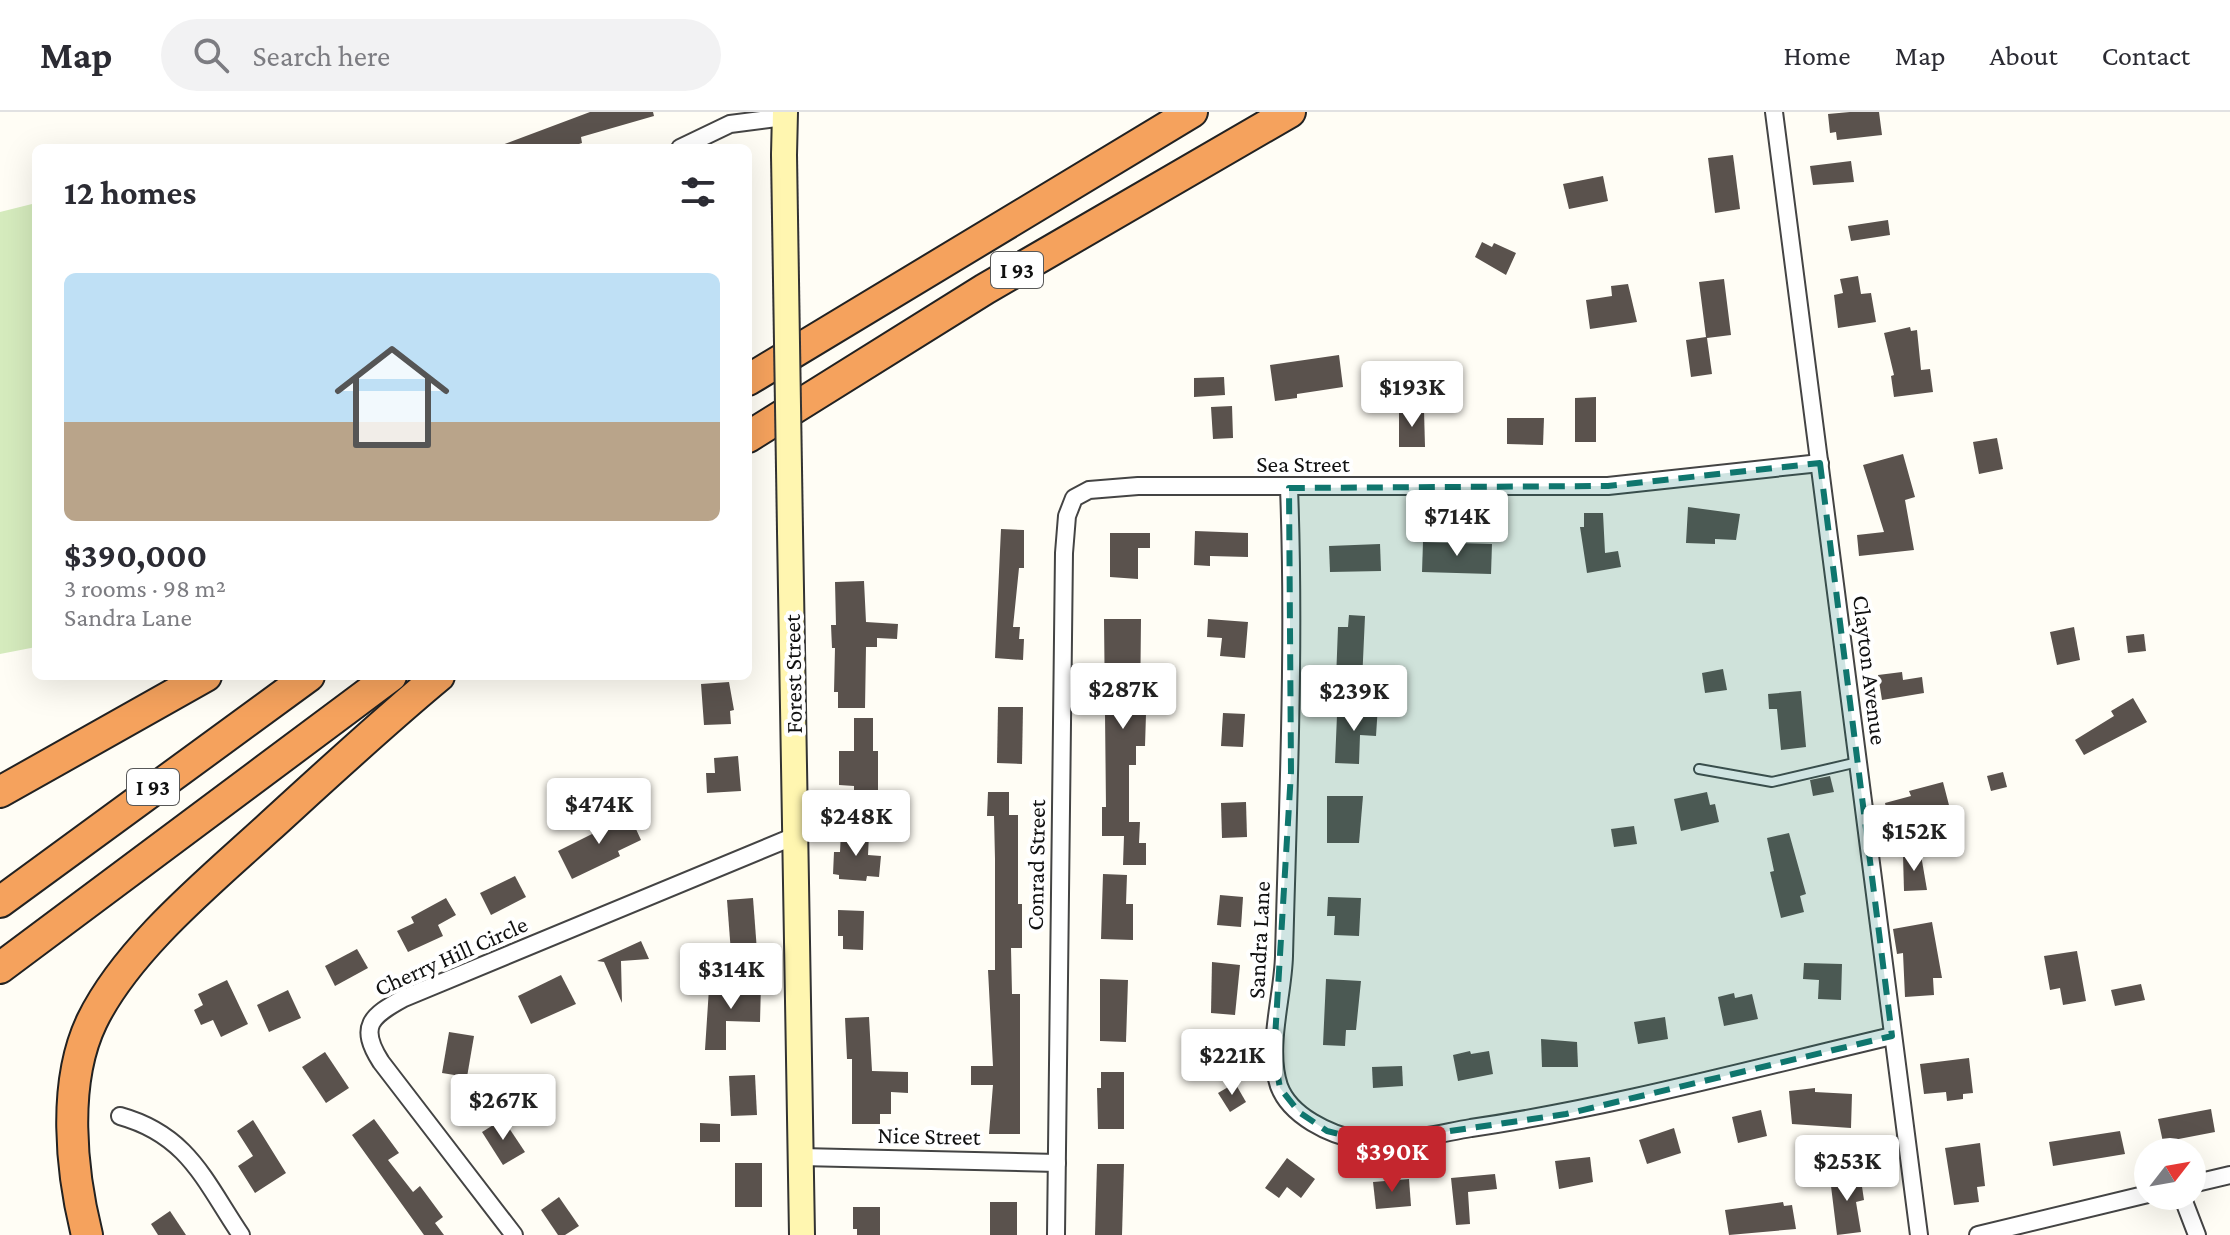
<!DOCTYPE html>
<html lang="en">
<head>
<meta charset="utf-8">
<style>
	:root { --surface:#fff; --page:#f2f2f3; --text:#2b2b33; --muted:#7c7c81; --line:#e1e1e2; --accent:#c4262e }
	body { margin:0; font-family:"Crimson Pro",serif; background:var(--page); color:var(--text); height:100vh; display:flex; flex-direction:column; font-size:30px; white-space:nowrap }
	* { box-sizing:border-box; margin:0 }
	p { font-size:26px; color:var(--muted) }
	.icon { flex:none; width:44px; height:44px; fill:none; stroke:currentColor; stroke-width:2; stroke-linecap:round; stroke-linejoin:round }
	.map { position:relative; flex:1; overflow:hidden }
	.drawer { position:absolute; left:32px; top:32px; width:720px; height:536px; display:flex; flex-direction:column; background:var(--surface); border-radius:12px; box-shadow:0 8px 32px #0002 }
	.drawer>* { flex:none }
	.needle { width:52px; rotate:59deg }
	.tools { position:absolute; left:2134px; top:1026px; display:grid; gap:16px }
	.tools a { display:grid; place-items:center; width:72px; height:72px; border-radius:50%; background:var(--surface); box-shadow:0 8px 32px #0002; font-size:40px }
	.price { position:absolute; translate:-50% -68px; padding:0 18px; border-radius:8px; background:#fff; color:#222; font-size:26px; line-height:52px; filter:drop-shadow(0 2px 4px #0008) }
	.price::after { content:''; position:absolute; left:50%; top:48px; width:24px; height:18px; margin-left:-12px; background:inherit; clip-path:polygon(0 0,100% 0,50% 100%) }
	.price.on { background:var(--accent); color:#fff }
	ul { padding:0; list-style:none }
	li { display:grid; align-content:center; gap:16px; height:424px; padding:0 32px }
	li span { display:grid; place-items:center; height:248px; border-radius:12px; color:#555 }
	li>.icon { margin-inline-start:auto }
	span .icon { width:144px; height:144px; fill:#fffc; stroke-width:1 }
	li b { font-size:34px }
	h2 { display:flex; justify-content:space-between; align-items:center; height:96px; padding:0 32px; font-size:34px }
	header { display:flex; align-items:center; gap:48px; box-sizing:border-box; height:112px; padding:0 40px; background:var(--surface); border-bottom:2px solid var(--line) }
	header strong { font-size:38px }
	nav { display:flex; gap:44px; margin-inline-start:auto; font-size:28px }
	.search { width:560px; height:72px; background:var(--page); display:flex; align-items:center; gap:20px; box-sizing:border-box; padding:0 28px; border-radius:44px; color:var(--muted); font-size:30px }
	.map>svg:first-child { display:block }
	.green { fill:#d5ebbd }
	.building { fill:#5a524d }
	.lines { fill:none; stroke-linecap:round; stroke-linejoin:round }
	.lane-casing { stroke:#444; stroke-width:12 }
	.street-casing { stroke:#444; stroke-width:20 }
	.secondary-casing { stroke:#333; stroke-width:28 }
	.highway-casing { stroke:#222; stroke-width:34 }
	.lane { stroke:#fff; stroke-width:8 }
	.street { stroke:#fff; stroke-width:16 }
	.secondary { stroke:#fff6b0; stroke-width:24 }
	.highway { stroke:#f5a25d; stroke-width:30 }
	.secondary-bridge-casing { stroke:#333; stroke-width:28; stroke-linecap:butt }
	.secondary-bridge { stroke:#fff6b0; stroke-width:24 }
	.marked { fill:#0f766e; fill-opacity:0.2; stroke:#0f766e; stroke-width:6; stroke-dasharray:16 10; stroke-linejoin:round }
	.labels { text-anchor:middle; stroke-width:8; stroke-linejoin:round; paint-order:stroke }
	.shield { fill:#fff; stroke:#585858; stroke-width:2 }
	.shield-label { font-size:22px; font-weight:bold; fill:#111 }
	.street-label { font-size:24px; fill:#111; stroke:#fff }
</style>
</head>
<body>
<header>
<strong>Map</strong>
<div class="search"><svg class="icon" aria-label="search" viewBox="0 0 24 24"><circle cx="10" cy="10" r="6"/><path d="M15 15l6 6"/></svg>Search here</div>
<nav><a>Home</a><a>Map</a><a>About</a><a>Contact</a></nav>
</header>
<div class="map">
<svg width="2230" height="1123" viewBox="0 0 2230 1123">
	<rect width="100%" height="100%" fill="#fffdf5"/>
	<path class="green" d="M36,91V535L0,542V100Z"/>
	<g class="building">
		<path d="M590,0H653L654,4L581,25L582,31L567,36H494Z"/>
		<path d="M1850,0H1879L1882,23L1837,28L1836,20L1830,21L1828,2Z"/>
		<path d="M1733,43L1740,97L1715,101L1708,46Z"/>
		<path d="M1851,49L1854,70L1813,73L1810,54Z"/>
		<path d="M1603,64L1608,89L1569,97L1563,72Z"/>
		<path d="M1888,108L1890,123L1851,129L1848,114Z"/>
		<path d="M1482,130L1492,135L1494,131L1516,141L1506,163L1475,145Z"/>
		<path d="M1858,164L1861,182L1871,181L1876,210L1838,216L1834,183L1843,181L1840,167Z"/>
		<path d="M1724,167L1731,223L1707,226L1712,262L1691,265L1686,228L1706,225L1699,170Z"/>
		<path d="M1628,172L1637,210L1590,217L1586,188L1612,184L1611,174Z"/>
		<path d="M1910,215L1911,219L1917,218L1921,258L1930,257L1933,280L1894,285L1891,264L1894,263L1884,221Z"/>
		<path d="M1339,243L1343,275L1297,282V286L1275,289L1270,253Z"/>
		<path d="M1224,265L1225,283L1194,285V266Z"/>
		<path d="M1596,285V330H1575V286Z"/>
		<path d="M1232,294L1233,326L1213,327L1211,295Z"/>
		<path d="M1424,298L1425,335H1399V299Z"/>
		<path d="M1507,306H1544L1543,333L1507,332Z"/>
		<path d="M1997,326L2003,357L1979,362L1973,330Z"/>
		<path d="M1903,342L1915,385L1905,388L1914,438L1859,444L1857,423L1884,420L1863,353Z"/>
		<path d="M1688,395L1740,402L1736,428L1715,427V432L1686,431Z"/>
		<path d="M1584,401H1603L1605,441L1618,439L1621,455L1587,461L1580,415H1584Z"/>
		<path d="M1001,417L1024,418V456H1019L1013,515H1020L1019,527H1024L1023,548L995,546Z"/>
		<path d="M1195,419L1248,421V445L1210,444V454L1194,453Z"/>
		<path d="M1110,421H1150V436H1138V467L1110,465Z"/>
		<path d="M1423,430L1492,432L1491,462L1422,460Z"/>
		<path d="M1380,432L1381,459L1330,460L1329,434Z"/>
		<path d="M864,469L866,510L898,512L897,527L877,526V535H866L865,596H838V580H834L835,536H832L831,513H836L835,470Z"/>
		<path d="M1349,503L1365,504L1362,570L1336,568L1338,515H1348Z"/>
		<path d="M1104,507H1141L1140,602H1146L1145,634H1136V653H1129V710H1140L1139,731H1146V753H1123L1124,724H1102V695H1106Z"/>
		<path d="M1208,507L1248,510L1245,546L1220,544L1222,526L1207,525Z"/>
		<path d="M2074,515L2080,548L2057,553L2050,520Z"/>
		<path d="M2144,522L2146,539L2128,541L2126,524Z"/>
		<path d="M1723,557L1727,578L1705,581L1702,561Z"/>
		<path d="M1902,560L1903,568L1922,565L1924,581L1882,588L1878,563Z"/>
		<path d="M729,570L734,598L730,599L731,612L704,613L701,572Z"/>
		<path d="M1801,579L1806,635L1781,638L1777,597H1769L1768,582Z"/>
		<path d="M2133,586L2147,610L2084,643L2075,628L2114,604L2111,599Z"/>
		<path d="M1359,592L1378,593L1376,624L1360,623L1359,652L1335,651L1337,603L1358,605Z"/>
		<path d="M998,595H1023L1022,652L997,651Z"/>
		<path d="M1223,601L1245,602L1243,635L1221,634Z"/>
		<path d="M854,606H873V639H878V689L854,688V674L839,673V639H854Z"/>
		<path d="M738,644L741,679L707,681L706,661H715L714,646Z"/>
		<path d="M2003,660L2007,675L1991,679L1987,664Z"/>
		<path d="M1830,664L1834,680L1813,684L1810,668Z"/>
		<path d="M1943,670L1950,697L1889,709L1885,691L1911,684L1909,679Z"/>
		<path d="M988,680H1009V703H1018V792H1022V836H1011L1012,882H1020V1022H989L993,973H971V954H993L988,858H995V747L994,704H987Z"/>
		<path d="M1707,680L1710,693L1715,692L1719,710L1681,719L1674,687Z"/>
		<path d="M1327,684H1363L1359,731H1327Z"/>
		<path d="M1246,690L1247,725L1222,726L1221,691Z"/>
		<path d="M630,704L641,728L618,739L620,744L572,767L558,739L592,722L588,713L603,705L608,715Z"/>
		<path d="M1634,714L1637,732L1614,735L1611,717Z"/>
		<path d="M841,720L869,722L868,743L881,744L879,765L867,764L866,769L839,767V763L833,762L834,740H840Z"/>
		<path d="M1789,721L1806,782L1800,784L1804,800L1781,806L1770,760L1774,759L1767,726Z"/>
		<path d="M1903,743H1921L1927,778L1904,779Z"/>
		<path d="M1103,762L1127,763L1126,792H1133V828L1101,827Z"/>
		<path d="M515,764L526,785L491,803L480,781Z"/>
		<path d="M1220,783L1243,785L1241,815L1217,813Z"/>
		<path d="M1328,785L1361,786L1359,824L1334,823L1335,804H1327Z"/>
		<path d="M446,786L456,803L438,813L443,824L408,840L397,819L414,811L411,805Z"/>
		<path d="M753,786L757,839L731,841L727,788Z"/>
		<path d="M838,798L864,799L863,838L843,837V824H838Z"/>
		<path d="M1932,810L1942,866H1933L1934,883L1905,885L1903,841L1897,842L1893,817Z"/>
		<path d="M641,829L649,847L621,849L622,891L604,850L597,849Z"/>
		<path d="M357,837L368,856L335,874L325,854Z"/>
		<path d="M2077,839L2086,889L2063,893L2060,876L2050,878L2044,844Z"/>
		<path d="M1212,850L1240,853L1235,903L1211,901Z"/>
		<path d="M1804,851L1842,852L1841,888L1818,887L1819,868L1803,867Z"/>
		<path d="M561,863L576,892L531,912L518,884Z"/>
		<path d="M1100,867L1128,868L1126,930L1100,929Z"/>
		<path d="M1326,867L1361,869L1356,918H1346L1345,934L1323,933Z"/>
		<path d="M227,868L248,912L221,925L213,908L201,913L194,898L203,893L198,882Z"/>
		<path d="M734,871L761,872L760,910L726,909V938H705L709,876L734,877Z"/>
		<path d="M2141,872L2145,888L2115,894L2111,878Z"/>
		<path d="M288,878L301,906L269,920L257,893Z"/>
		<path d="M1734,881L1735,886L1752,882L1758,907L1724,914L1718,885Z"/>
		<path d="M869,905L872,959L908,960V981L891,980V1002H880V1012H852V947H847L845,906Z"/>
		<path d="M1665,905L1668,927L1638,932L1634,910Z"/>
		<path d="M449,920L474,924L467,965L442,961Z"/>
		<path d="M1541,927L1577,930L1578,955H1542Z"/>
		<path d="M1470,939L1471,942L1489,939L1493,962L1458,969L1453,943Z"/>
		<path d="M325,940L349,976L326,991L302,955Z"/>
		<path d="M1969,946L1973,981L1963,982V987L1947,989L1946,980L1924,982L1920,952Z"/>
		<path d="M1402,954L1403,974L1373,976L1372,955Z"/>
		<path d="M1101,960H1124V1017H1098L1097,976H1101Z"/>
		<path d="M755,963L757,1003L731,1004L729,964Z"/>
		<path d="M1235,971L1246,990L1230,1000L1218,981Z"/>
		<path d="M1815,976V980L1852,982L1851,1016L1792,1012L1789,979Z"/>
		<path d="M2211,997L2215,1020L2163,1030L2158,1007Z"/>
		<path d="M1761,998L1767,1024L1738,1031L1732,1005Z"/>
		<path d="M374,1007L399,1041L388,1048L413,1080L420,1074L443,1105L435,1111L444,1123H424L352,1023Z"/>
		<path d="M503,1007L525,1040L503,1053L482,1020Z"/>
		<path d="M253,1008L286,1061L255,1081L238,1054L253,1044L237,1019Z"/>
		<path d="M700,1011L720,1012V1030H700Z"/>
		<path d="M1674,1016L1681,1041L1647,1052L1639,1028Z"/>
		<path d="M2120,1019L2125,1042L2053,1054L2049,1030Z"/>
		<path d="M1980,1031L1985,1074L1977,1075L1979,1090L1954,1093L1945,1036Z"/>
		<path d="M1590,1045L1593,1070L1559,1077L1555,1049Z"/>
		<path d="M1287,1046L1315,1067L1301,1086L1287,1075L1279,1086L1265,1076Z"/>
		<rect x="735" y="1051" width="27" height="44"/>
		<path d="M1097,1052H1124L1122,1123H1095Z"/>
		<path d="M1860,1061L1864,1088L1856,1090L1861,1120L1837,1123L1830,1066Z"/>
		<path d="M1495,1062L1497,1077L1468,1080L1470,1112L1456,1113L1451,1066Z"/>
		<path d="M1409,1067L1411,1094L1376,1097L1373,1070Z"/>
		<path d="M559,1085L579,1114L565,1123H558L541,1098Z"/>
		<rect x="990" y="1090" width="27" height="33"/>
		<path d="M1783,1090L1784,1094L1792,1093L1796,1117L1729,1123L1725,1098Z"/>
		<path d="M853,1095H880V1123H857V1117H853Z"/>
		<path d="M170,1099L186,1123H158L151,1112Z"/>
	</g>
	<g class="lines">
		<g class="lane-casing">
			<path id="lane" d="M1699,657L1772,670L1858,650"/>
		</g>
		<g class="street-casing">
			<g id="street">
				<path d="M1774,0L1919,1123"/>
				<path d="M680,36L730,12L784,5"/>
				<path d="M1289,376C1295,532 1288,687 1284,844C1283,884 1266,936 1279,974C1290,1004 1330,1023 1359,1028C1394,1033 1436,1022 1471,1016C1613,995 1752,957 1892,924"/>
				<path d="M120,1004C188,1023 204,1068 241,1123"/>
				<path d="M801,1045L1057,1051"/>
				<path d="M2192,1072L2230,1063"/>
				<path d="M2182,1084L2197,1123"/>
				<path d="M514,1123L381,950C358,914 371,904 404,886L795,724"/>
				<path d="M1056,1123L1064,441L1067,404L1074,386L1089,378L1138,374H1608L1820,351"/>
				<path d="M1978,1123L2148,1082"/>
			</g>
		</g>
		<g class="secondary-casing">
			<g id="secondary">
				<path d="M784,43L785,0"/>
				<path d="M790,419L802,1123"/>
			</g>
		</g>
		<g class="highway-casing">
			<g id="highway">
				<path d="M748,268L1192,0"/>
				<path d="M748,325L985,177L1290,0"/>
				<path d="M0,680L206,564"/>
				<path d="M0,790L309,564"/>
				<path d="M0,856L391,564"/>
				<path d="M87,1123C71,1059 62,971 92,909C127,837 209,770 267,717C324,665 380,613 439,564"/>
			</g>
		</g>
		<use href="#lane" class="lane"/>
		<use href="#street" class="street"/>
		<use href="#secondary" class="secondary"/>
		<use href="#highway" class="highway"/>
		<g class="secondary-bridge-casing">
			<path id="secondary-bridge" d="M784,43L790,419"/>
		</g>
		<use href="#secondary-bridge" class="secondary-bridge"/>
	</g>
	<path class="marked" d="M1820,351L1892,924L1566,1002L1403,1026L1362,1028L1327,1019L1299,1000L1280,976L1274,943L1291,660L1289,376L1608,374Z"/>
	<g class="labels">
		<g class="shield">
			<rect x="991" y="140" width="52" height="36" rx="6"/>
			<rect x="127" y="657" width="52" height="36" rx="6"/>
		</g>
		<g class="shield-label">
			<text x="1017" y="166">I 93</text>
			<text x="153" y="683">I 93</text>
		</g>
		<g class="street-label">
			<text x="1303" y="360">Sea Street</text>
			<text transform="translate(1870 558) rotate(83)" y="8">Clayton Avenue</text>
			<text transform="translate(793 562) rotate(-91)" y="8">Forest Street</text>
			<text transform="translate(1036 753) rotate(-89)" y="8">Conrad Street</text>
			<text transform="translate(1259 828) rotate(-87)" y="8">Sandra Lane</text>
			<text transform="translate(451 844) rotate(-24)" y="8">Cherry Hill Circle</text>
			<text transform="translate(929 1024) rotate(1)" y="8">Nice Street</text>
		</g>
	</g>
</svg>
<div class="tools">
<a><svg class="needle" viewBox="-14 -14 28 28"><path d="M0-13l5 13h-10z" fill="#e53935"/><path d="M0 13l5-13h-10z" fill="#7c7c81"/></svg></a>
</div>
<b class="price" style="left:1412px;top:317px">$193K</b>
<b class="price" style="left:1457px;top:446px">$714K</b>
<b class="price" style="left:1123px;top:619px">$287K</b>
<b class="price" style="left:1354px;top:621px">$239K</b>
<b class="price" style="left:599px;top:734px">$474K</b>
<b class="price" style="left:856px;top:746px">$248K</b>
<b class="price" style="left:1914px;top:761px">$152K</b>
<b class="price" style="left:731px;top:899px">$314K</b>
<b class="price" style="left:1232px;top:985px">$221K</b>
<b class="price" style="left:503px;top:1030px">$267K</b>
<b class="price on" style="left:1392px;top:1082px">$390K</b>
<b class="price" style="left:1847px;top:1091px">$253K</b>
<section class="drawer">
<h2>12 homes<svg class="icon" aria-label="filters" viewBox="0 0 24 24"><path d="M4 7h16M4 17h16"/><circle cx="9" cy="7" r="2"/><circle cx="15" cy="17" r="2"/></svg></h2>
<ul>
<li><span style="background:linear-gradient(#bfe0f5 60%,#b9a48a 0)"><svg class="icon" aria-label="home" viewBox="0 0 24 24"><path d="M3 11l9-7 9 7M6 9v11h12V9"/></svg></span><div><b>$390,000</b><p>3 rooms · 98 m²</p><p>Sandra Lane</p></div></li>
</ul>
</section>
</div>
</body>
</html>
